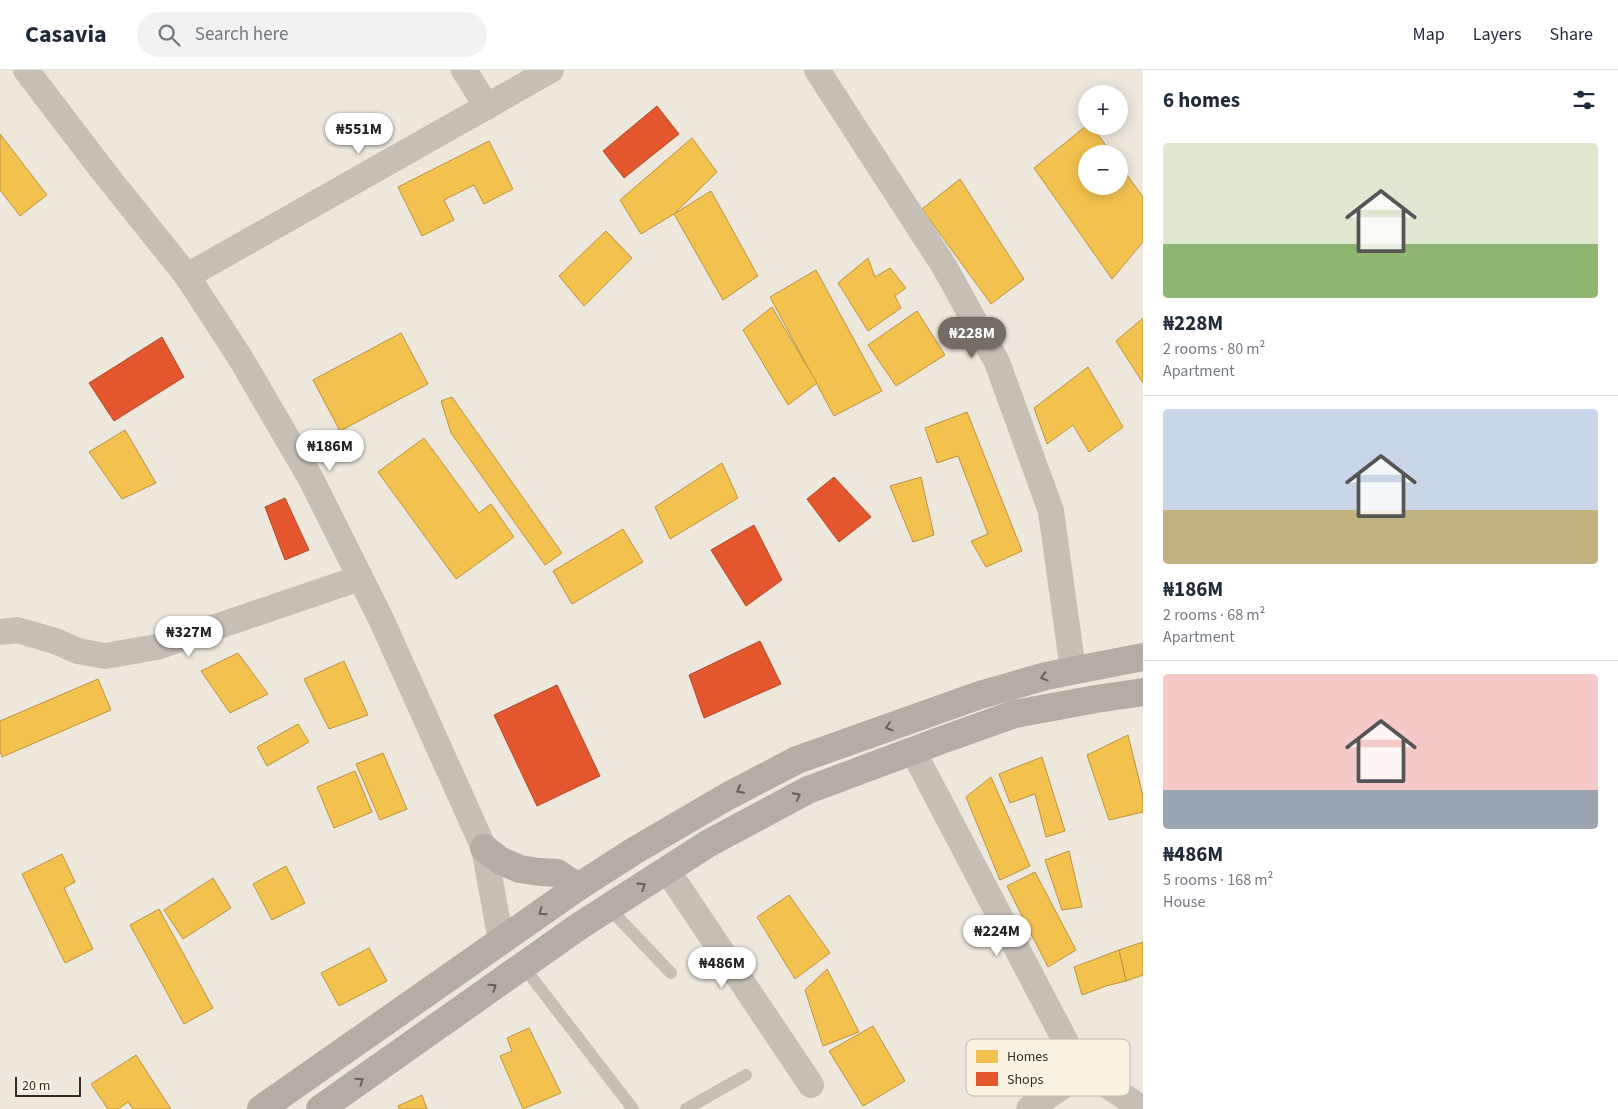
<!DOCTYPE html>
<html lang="en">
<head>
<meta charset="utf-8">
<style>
	:root { --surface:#fff; --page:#f2f2f3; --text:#1f2937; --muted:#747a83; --line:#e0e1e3; --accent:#756d65 }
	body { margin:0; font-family:"Source Sans 3",sans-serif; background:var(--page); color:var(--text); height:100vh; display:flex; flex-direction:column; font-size:19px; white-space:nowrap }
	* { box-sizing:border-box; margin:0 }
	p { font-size:16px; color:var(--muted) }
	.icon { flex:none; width:28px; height:28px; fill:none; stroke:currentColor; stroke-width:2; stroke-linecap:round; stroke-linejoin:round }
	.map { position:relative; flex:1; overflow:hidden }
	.side { display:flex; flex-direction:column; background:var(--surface); width:475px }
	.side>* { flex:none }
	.tools { position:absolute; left:1078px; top:15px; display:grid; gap:10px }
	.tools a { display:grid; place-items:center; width:50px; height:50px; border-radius:50%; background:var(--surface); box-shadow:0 2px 12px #0003; font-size:25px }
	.scale { position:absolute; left:15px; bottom:12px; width:66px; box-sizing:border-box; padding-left:5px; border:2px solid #352c25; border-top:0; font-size:14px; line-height:18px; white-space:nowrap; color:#352c25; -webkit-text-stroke:4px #fbf3e2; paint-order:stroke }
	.price { position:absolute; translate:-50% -42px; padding:0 11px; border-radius:18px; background:#fff; color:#222; font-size:16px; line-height:32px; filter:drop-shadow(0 1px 2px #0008) }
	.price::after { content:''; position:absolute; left:50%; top:30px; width:15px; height:11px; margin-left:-8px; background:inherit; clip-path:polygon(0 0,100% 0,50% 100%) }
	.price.current { background:var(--accent); color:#fff }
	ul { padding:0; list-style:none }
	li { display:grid; align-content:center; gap:10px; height:265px; padding:0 20px }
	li+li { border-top:1px solid var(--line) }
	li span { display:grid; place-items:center; height:155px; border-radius:5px; color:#555 }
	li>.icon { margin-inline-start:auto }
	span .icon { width:90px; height:90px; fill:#fffc; stroke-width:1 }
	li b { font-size:21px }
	h2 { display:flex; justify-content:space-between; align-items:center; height:60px; padding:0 20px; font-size:21px }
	header { display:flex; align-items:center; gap:30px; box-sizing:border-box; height:70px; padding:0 25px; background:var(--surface); border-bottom:1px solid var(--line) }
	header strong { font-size:24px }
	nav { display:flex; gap:28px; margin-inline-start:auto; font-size:18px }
	.search { width:350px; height:45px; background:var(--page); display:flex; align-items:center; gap:12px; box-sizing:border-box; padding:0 18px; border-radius:28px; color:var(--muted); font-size:19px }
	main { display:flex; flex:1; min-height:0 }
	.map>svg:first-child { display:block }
	.homes { fill:#f2c14e; stroke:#b99442 }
	.shops { fill:#e4572e; stroke:#b04a2b }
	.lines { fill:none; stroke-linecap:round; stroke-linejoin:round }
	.lane { stroke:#c5bfb6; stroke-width:12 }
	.street { stroke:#c5bfb6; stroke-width:26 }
	.primary { stroke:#b4ada5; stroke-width:28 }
	.oneway { stroke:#686058 }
	.key { fill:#fbf3e2; stroke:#c0b7a9; stroke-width:1 }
	.key-label { font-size:14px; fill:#352c25 }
</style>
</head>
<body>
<header>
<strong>Casavia</strong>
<div class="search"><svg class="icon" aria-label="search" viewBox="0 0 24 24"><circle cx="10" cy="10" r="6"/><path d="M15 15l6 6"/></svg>Search here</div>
<nav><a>Map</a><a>Layers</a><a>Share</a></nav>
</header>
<main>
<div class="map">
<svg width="1143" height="1039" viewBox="0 0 1143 1039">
	<rect width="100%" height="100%" fill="#ede7dc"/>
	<g class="homes">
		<path d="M1086,56H1092L1112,84H1086V116H1119V94L1143,127V172L1112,209L1034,98Z"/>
		<path d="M0,64L47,125L20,146L0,120Z"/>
		<path d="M692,68L717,102L674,144L641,164L620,130Z"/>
		<path d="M489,71L513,119L484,134L474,115L444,130L454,150L422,166L398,117Z"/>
		<path d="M960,109L1024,209L991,234L922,139Z"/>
		<path d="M711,121L758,206L723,230L674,144Z"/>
		<path d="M606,161L632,188L584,236L559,206Z"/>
		<path d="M868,188L875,207L890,198L906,218L895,226L901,238L868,261L838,213Z"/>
		<path d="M816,200L882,321L834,346L770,227Z"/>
		<path d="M772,237L817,313L788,335L743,260Z"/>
		<path d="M917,241L945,285L896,316L868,275Z"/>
		<path d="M1143,248V313L1116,271Z"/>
		<path d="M401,263L428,314L340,361L313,310Z"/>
		<path d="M1088,297L1123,357L1089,382L1073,355L1047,374L1034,338Z"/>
		<path d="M452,327L562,483L545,495L451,363L441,331Z"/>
		<path d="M967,342L1022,481L986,497L971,471L988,464L958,386L937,393L925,358Z"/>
		<path d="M125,360L156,413L122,429L89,382Z"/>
		<path d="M424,368L479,443L491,434L514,467L456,509L378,402Z"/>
		<path d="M722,393L738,428L670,469L655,437Z"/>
		<path d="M921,407L934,465L913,472L890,416Z"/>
		<path d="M623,459L643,492L572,534L553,501Z"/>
		<path d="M238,583L268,624L230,643L201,601Z"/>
		<path d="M344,591L368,645L329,659L304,609Z"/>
		<path d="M98,609L111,640L2,687L0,681V651Z"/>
		<path d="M298,654L309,672L267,696L257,677Z"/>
		<path d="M1128,665L1143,726V742L1109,750L1087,685Z"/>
		<path d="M383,683L407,739L380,750L356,694Z"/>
		<path d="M1042,687L1065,761L1046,767L1035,724L1010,733L999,704Z"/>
		<path d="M355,701L372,742L334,758L317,717Z"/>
		<path d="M991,707L1030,796L1000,810L966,727Z"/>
		<path d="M1069,781L1082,837L1062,840L1045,790Z"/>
		<path d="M62,784L75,812L64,818L93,879L65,893L22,804Z"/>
		<path d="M286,796L305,833L272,850L253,814Z"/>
		<path d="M1035,802L1076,880L1048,897L1007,816Z"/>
		<path d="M213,808L231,838L183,869L164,840Z"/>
		<path d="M789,825L830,883L795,909L757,847Z"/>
		<path d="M159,839L213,938L184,954L130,855Z"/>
		<path d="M1143,872V905L1126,911L1119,880Z"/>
		<path d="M369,878L387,911L339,936L321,903Z"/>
		<path d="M1119,880L1126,911L1106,916L1082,925L1074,897Z"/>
		<path d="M827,899L859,962L823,976L805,920Z"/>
		<path d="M873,956L905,1011L863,1036L829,981Z"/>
		<path d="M529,958L561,1023L523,1039L500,986L512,981L507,968Z"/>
		<path d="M136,985L171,1039H133L128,1032L118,1039H108L91,1014Z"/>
		<path d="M422,1025L427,1039H399L398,1036Z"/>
	</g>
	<g class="shops">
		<path d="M657,36L679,64L624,108L603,81Z"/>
		<path d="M162,267L184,307L114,351L89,313Z"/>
		<path d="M834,407L871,447L839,472L807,429Z"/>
		<path d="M285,428L309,480L285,490L265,437Z"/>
		<path d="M754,455L782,510L746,536L711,480Z"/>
		<path d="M760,571L781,614L704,648L689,605Z"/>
		<path d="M557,615L600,706L537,736L494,645Z"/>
	</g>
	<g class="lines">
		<g class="lane">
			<path d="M608,837L671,903"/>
			<path d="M523,896L633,1039"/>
			<path d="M686,1039L746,1005"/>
		</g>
		<g class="street">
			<path d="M26,0L103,101L187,206L241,289L311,409L381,549L484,778L501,871"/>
			<path d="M464,0L487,37"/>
			<path d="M817,0L944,196L997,292L1051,441L1073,600"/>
			<path d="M187,206L551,0"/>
			<path d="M0,562L17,560L55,571L78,581L105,586L157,577L360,508"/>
			<path d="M913,681L1068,976L1085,1001L1143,1039"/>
			<path d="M667,800L811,1015"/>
			<path d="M1029,1039L1085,1001"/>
		</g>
		<g class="primary">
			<path d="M484,778L501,791L520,799L540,802L557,803L578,817"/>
			<path d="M261,1039L578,817L634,781L728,726L797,690L980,625L1046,606L1143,587"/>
			<path d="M320,1039L578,857L709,773L808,720L939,671L1015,644L1096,629L1143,622"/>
		</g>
	</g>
	<defs><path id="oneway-chevron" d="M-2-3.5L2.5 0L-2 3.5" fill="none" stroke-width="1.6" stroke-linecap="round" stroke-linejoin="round" transform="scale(1.25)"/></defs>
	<g class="oneway">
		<use href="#oneway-chevron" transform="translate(1044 607) rotate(166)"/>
		<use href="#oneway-chevron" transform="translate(889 657) rotate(161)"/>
		<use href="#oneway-chevron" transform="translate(740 720) rotate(152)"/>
		<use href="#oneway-chevron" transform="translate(797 726) rotate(-28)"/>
		<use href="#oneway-chevron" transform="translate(642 816) rotate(-32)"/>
		<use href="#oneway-chevron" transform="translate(542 842) rotate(145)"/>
		<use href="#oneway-chevron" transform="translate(493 917) rotate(-35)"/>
		<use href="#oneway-chevron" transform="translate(360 1011) rotate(-35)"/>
	</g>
	<rect x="966" y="969" width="164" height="57" rx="8" class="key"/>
	<rect x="976" y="980" width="22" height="13" fill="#f2c14e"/>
	<rect x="976" y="1002" width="22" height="14" fill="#e4572e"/>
	<g class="key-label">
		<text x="1007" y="991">Homes</text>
		<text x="1007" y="1014">Shops</text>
	</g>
</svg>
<div class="tools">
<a>+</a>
<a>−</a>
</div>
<div class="scale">20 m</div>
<b class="price" style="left:359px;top:85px">₦551M</b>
<b class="price current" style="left:972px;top:289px">₦228M</b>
<b class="price" style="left:330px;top:402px">₦186M</b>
<b class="price" style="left:189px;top:588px">₦327M</b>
<b class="price" style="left:997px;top:887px">₦224M</b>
<b class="price" style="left:722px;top:919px">₦486M</b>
</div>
<section class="side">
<h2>6 homes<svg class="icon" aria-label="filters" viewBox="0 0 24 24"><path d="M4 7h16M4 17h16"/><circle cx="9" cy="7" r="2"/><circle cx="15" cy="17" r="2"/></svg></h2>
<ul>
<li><span style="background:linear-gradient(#dfe7d0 65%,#8fb573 0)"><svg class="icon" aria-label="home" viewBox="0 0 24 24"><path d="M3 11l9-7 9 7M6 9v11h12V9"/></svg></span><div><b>₦228M</b><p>2 rooms · 80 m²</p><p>Apartment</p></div></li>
<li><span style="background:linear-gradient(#c9d6e8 65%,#c2b280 0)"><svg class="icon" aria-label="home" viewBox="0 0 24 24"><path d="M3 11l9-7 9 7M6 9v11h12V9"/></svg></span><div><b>₦186M</b><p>2 rooms · 68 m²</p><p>Apartment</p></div></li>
<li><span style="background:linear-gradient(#f6c9c9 75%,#9aa5b1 0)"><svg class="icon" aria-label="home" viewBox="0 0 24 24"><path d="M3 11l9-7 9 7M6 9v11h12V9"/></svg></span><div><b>₦486M</b><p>5 rooms · 168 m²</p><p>House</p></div></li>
</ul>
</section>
</main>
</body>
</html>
